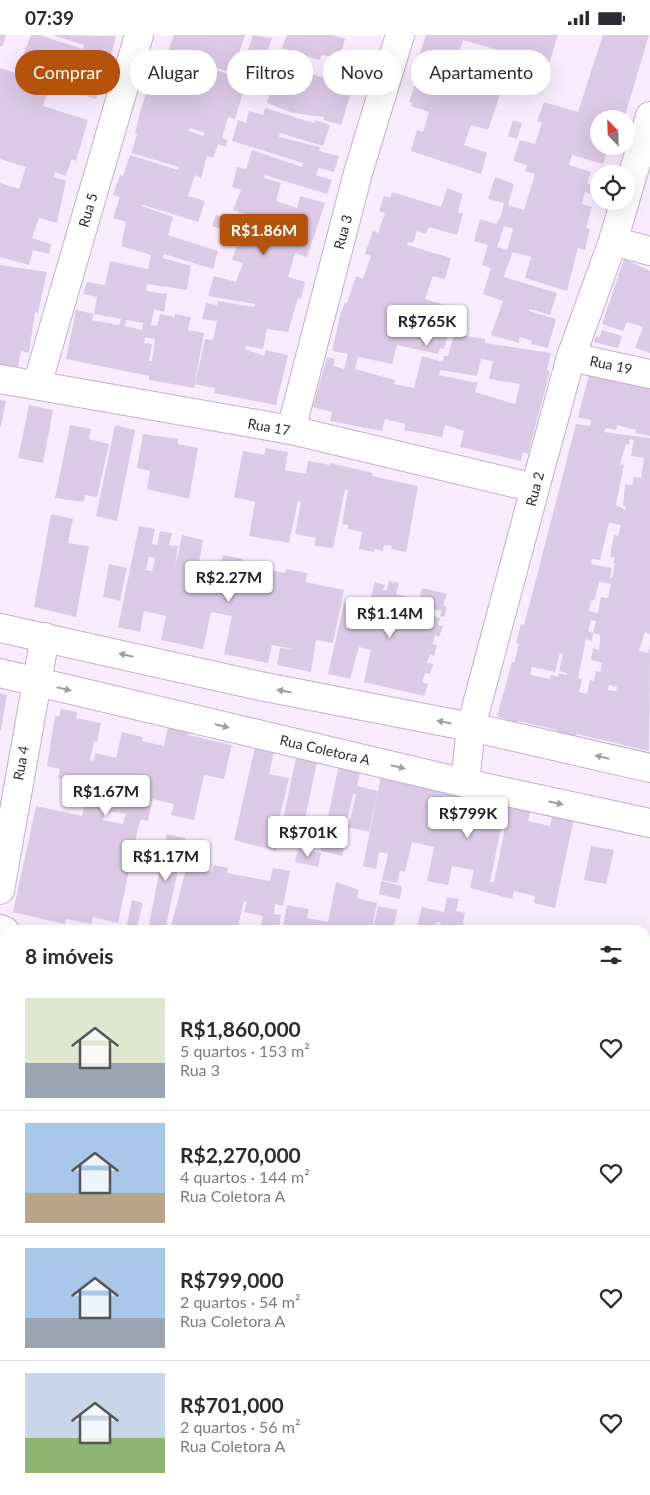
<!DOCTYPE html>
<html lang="pt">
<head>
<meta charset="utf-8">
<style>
	:root { --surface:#fff; --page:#f7f7f7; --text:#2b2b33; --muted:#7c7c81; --line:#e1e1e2; --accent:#b45309 }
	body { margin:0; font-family:Lato,sans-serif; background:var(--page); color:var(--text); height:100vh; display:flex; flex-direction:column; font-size:19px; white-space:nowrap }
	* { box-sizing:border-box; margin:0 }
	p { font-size:16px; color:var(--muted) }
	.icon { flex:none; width:28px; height:28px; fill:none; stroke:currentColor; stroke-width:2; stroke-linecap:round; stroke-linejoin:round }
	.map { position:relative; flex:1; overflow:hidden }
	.details { position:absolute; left:0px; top:890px; width:650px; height:570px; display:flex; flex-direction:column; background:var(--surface); border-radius:15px 15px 0 0; box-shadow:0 5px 20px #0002 }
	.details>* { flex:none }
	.guide { position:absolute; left:15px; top:15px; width:620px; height:45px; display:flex; gap:10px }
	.needle { width:32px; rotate:337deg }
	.tools { position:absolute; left:590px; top:75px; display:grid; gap:10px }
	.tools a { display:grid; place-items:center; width:45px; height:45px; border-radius:50%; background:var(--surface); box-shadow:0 5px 20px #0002; font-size:25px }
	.price { position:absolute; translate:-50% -42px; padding:0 11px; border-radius:5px; background:#fff; color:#222; font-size:16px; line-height:32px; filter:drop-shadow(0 1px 2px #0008) }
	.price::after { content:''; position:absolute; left:50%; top:30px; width:15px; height:11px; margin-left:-8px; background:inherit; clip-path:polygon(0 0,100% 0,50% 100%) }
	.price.current { background:var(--accent); color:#fff }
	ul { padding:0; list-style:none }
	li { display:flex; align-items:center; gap:15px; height:125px; padding:0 25px }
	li+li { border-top:1px solid var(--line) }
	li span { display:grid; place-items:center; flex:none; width:140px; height:100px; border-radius:0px; color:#555 }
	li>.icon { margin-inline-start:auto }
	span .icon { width:60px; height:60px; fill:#fffc; stroke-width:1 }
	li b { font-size:21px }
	h2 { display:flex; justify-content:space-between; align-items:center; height:60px; padding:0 25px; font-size:21px }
	.pill { padding:0 18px; border-radius:22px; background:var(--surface); box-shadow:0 5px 20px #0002; font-size:18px; line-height:45px }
	.pill.current { background:var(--accent); color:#fff }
	.status { display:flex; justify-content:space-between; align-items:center; height:35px; padding:0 25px; background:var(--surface); direction:ltr }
	.status svg { height:14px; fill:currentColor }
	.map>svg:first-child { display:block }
	.building { fill:#dcc9e6; fill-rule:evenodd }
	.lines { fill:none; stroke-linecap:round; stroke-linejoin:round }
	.minor-casing { stroke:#c2afcc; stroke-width:30 }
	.minor { stroke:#fff; stroke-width:28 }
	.oneway { fill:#a29fa4 }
	.labels { text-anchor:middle; stroke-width:4; stroke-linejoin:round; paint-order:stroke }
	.street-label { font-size:14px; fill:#312935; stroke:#fefefe }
</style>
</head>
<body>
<div class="status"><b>07:39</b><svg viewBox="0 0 49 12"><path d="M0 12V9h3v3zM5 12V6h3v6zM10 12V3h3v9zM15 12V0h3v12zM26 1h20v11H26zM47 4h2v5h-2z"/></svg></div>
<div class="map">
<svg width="650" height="1460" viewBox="0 0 650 1460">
	<rect width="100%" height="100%" fill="#f8ecfe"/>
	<g class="building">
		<path d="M0,0H6L3,11H0Z"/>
		<path d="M31,0H39L83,14L84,10L52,0L116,1L105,43L102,42L96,64L50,49L43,71L88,85L76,126L72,124L66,141L55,137L54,142L66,146L57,188L39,183L32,203L51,209L49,219L33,215L29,230L0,222V148L19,154L26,132L0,124V33L21,40L28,19L24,18Z"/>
		<path d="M174,0H245L239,18L246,20L253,0L272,3L258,46L247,42L250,34L242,31L239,40L198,27L197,29L247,45L235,84L228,82L222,103L227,105L226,112L218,109L213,123L207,121L201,143L195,140L188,161L205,166L198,187L143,170L142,171L173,182L168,200L218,216L213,234L164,219L163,223L191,231L187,255L147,249L146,256L167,259L164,277L154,274L151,290L157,291L160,279L175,282V279L191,282L188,295L204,298L194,353L149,345V341L66,324L76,275L94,279L92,285L119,290L121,284L94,279L97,262L83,259L87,247L105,250L110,226L148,234L151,220L121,211L126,187L113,183L120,162L113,160L120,140L123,141L130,120L178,135L179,132L131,118L137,99L135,98L140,77L153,36L160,38ZM190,93L205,98L203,101L189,96ZM126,285L143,288L142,295L125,291ZM145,302L155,304L152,326H149L152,309L144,308Z"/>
		<path d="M287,0H333L345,4L339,24L322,20L319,25L282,13Z"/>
		<path d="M426,0H558L544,45L527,42L530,31L496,20L498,15L463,5L457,25L460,26L456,39L502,54L488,95L471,90L464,110L487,118L481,139L411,116L417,95L423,97L429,77L411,71L412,68L409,67L415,50L428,53L435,32L417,27Z"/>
		<path d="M603,0H649L624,84H599V111H608L603,129L572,120L569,130L591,137L587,148L598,152L596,161L585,157L582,169L592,172L586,193L590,194L585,215L578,213L567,256L525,243L531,222L513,217L505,237L504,242L557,258L550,280L530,274L529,276L556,284L548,313L531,309L532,306L520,302L519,308L491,300L503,266L483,259L491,233L482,230L488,210L474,206L480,184L496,189L501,181L504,168L488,164L495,142L514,149L508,170L524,175L535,139L525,136L527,130L513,126L520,105L535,109L542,88L537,86L544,67L578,77ZM504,191L513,194L507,215L497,212Z"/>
		<path d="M300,36L353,51L341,90L323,85L324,82L293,78L267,68L276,38L298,44Z"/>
		<path d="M265,73L314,88L315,85L330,90L323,111L280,98L279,102L320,112L319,116L339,121L334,137L319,133L316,140L332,145L327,159L265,140L264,143L281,148L276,166L297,173L300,161L325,168L307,222L295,218L288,242L305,247L301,264L298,263L288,297L267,294L263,314L246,311L245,314L264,321L266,315L288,320L276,370L214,358L215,353L195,349L205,304L213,305L217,286L202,284L206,268L217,270L218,266L254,272L255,269L208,261L214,241L236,247L243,228L232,225L239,204L261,212L262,207L212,191L216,180L230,184L231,180L266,189L267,186L233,175L241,155L232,152L237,132L246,134L252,115L302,132L303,128L232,106L238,85L246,88L249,76L263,80Z"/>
		<path d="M513,85L522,88L517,104L508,101Z"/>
		<path d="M447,153L463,159L458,177L463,179L457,200L429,192L426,199L417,196L413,208L408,207L407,210L451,223L445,244L433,241L425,264L451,272L442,298L448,300L444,314L440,313L438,319L397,310L392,329L358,322L355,334L395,345L394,349L414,353L422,321L443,327L444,321H448L454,299L485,304V308L551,318L547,335L550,336L528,419L523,417L521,426L460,412L464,396L445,390L442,402L404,395L405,389L385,384L382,396L330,386L332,377L313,372L327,322L335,324L333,331L344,334L348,319L332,316L341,277L345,268H347L356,241L363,244L371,221L365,219L373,196L378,198L385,178L379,176L384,161L390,163L392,157L441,172ZM481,324L493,326L489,344L520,349L515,369L475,357L478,348L439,340L440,335L477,341Z"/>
		<path d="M624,224L650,236V318L635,313L643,292L627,287L623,296L602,289Z"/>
		<path d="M0,230L47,237L38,278L35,277L29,318L21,316L17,338L0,335Z"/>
		<path d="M602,295L622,301L618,313L594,307L596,301L599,303Z"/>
		<path d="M590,336L650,351V401L635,398L636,395L617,390L616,395L606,393L604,397L650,403V599L645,597L639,616L648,618L650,612L649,716L577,699L575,703L556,698L557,695L518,686L517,688L497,681L512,627L514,628L519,609L516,608L521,589L524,590L534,552L576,389L590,391L591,385L578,382ZM630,404L634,405L631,421L644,423L641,443L634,442L632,450L625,449L623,471L626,472L625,475L616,470L624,430L620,429L626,409L629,410ZM609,488L621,490L618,501L614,500L610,522L615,523L613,528L615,529L612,543L610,542L612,533L591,529L592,524L600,525ZM599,547L611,549L608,563L601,562L598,578L589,576L591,566L595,564ZM591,585L596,586L593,598L588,596ZM593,598L600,600V607L599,615L593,613L591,625L602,628L600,637L596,636L594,646L590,645L587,659L579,657L582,644L578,643L586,604L592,606ZM560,618L563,619L559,636L567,638L566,640L559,638L558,642L551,640L550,644L530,640L532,632L555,637ZM609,650L617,652L616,656L608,655Z"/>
		<path d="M0,365L6,366L1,391H0Z"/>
		<path d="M29,370L53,375L43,428L18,423Z"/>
		<path d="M70,390L91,394L89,404L109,409L97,462L85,460L84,467L55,463Z"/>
		<path d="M115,390L135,395L117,486L96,481Z"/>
		<path d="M143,399L178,404V409L198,413L189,464L147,454L150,436L137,433Z"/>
		<path d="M266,413L288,417L285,435L306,439L308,426L330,430V428L373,438L372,441L418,451L406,517L391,514L392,511L384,510L383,516L375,514L374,517L359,514L362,497L348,494V490L342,489L348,455H345L333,513L315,511L316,503L295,499L301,467L298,466L289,508L249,501L255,467L234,462L243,416L264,420Z"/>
		<path d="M51,479L73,484L68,508L89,511L76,582L34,572Z"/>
		<path d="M139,491L155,494L152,509L157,510L160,496L172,498L169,510L178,511L175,533L182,500L203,505L196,544L217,549L223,520L243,524L241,536L262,541L264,534L285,538L286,534L307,538L306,547L344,555L333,608L316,605L311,637L277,630L280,613L293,614L272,610L268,628L224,619L232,581L211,577L203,614L161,605L166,581L144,576L140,597L118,592ZM149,522L155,523L152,536L146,535Z"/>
		<path d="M109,529L127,533L120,566L103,562Z"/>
		<path d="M389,546L399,548L396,559L419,565L422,553L447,559L443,570L447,572L444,582L440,581L442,576L418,571L416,577L440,583L438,590L443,591L439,602L435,600L433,609L437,610L434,621L430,619L427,628L433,629L430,639L425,638L422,647L428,649L424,661L364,647L371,615L359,612L350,644L328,639L344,568L368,574L375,547L385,550L383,555H387Z"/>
		<path d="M0,658L7,660L1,695H0Z"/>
		<path d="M61,674L77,677L76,683L101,688L97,707L94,706L90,725L94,726L95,718L116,723L122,697L143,702L142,706L164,711L168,692L189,696L188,700L232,710L224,744L204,740L194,785L171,780L174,769L152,764L148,786L141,784L138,793L118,888L93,882L91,889L66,884L65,889L13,877L36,771L82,781L89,749L58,743L60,734L47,731L55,681H59ZM105,776L126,779L123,789L103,785Z"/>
		<path d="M255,712L274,716L269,739L289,743L277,793L281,794L296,723L317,727L299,812L278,807L276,816L234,805Z"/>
		<path d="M339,729L361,734L357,751L378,756L369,797L348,792L342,821L321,816ZM353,759H356L349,790H346Z"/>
		<path d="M382,736L531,773L528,786L550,791L553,778L574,783L555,873L534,868L535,861L514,856L512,864L470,853L474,835L452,831L448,850L427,846L434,812L412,807L405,837L400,836L397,848L382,845L388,819L379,817L376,834L363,831ZM502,788H506L494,847H490Z"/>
		<path d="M167,799L185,803L165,895H150L148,894Z"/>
		<path d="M591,811L614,815L606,849L584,845Z"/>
		<path d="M298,814L321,818L318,832L295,827Z"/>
		<path d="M187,817L208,822L205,836L212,837L214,830L228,833L227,838L270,846L273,833L290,836L283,871L275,869L274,879L281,880L278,895H260L263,881L244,877L247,867L244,866L237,895H170L188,826H185Z"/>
		<path d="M381,846L402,851L400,864L379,859Z"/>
		<path d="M336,847L359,855L357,863L377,868L372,895H282L287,870L309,874L307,883L328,887Z"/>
		<path d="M447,862L459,864L456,876L465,878L462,893L468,895H440L441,888L437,887L435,895H416L422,872L444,877Z"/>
		<path d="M132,865L143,868L136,895L126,894Z"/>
		<path d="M378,871L397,875L393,895H373Z"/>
		<path d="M507,890L525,894V895H506Z"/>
		<path d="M529,891L547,894L546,895H528Z"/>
		<path d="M645,915L650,916V956L646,976Z"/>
		<path d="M4,937H5V1078H0V961Z"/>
		<path d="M645,1065L650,1066V1090L646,1113Z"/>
		<path d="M649,1117H650V1168L645,1167V1141Z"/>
		<path d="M0,1122L5,1123V1166L0,1165Z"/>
		<path d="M0,1168L5,1169V1257L0,1256Z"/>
		<path d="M645,1204H650V1252L645,1251Z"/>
		<path d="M645,1276L650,1277V1300L645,1299Z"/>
		<rect x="0" y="1282" width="5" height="26"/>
		<path d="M645,1303L650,1304V1353H645Z"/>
		<path d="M0,1360H5V1405L0,1404Z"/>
		<path d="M645,1421H650V1460H563L564,1455H645Z"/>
		<path d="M80,1455H110L109,1460H79Z"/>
		<path d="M270,1455H366L365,1459L270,1460Z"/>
		<path d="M534,1455H562V1460H533Z"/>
	</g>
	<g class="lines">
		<g class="minor-casing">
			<g id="minor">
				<path d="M626,162L650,81"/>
				<path d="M613,206L650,216"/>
				<path d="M571,322L650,339"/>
				<path d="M0,344L291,395L535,453"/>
				<path d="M37,350L139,0"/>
				<path d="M291,395L358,138L400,0"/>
				<path d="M0,593L260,651L471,692L650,733"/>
				<path d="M0,638L465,748L650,788"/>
				<path d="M465,748L471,692L535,453L571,322L613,206L625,166"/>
				<path d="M0,855L45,602"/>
				<path d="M0,894L5,896"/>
				<path d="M645,1038L650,1039"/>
				<path d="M0,1327H5"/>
				<path d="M645,1381L650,1382"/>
				<path d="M434,1460L435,1455"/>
			</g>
		</g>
		<use href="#minor" class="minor"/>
	</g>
	<defs><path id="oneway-solid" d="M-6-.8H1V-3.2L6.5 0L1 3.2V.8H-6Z" transform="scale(1.25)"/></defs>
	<g class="oneway">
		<use href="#oneway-solid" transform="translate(126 620) rotate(-167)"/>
		<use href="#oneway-solid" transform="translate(64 654) rotate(13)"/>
		<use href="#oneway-solid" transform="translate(284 656) rotate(-169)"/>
		<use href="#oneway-solid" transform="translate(444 687) rotate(-169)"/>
		<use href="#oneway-solid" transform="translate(222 691) rotate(13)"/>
		<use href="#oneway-solid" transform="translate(602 722) rotate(-167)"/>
		<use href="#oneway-solid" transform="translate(398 732) rotate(13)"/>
		<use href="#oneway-solid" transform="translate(556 768) rotate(12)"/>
	</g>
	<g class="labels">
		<g class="street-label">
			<text transform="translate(88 175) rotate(-74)" y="5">Rua 5</text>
			<text transform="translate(343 197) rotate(-75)" y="5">Rua 3</text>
			<text transform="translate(611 330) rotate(12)" y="5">Rua 19</text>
			<text transform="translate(269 392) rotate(10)" y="5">Rua 17</text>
			<text transform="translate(535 454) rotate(-75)" y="5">Rua 2</text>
			<text transform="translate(325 715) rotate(13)" y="5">Rua Coletora A</text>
			<text transform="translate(21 728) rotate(-80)" y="5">Rua 4</text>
		</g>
	</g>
</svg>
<div class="tools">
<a><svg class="needle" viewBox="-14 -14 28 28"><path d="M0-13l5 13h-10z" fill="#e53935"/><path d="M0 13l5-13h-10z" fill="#7c7c81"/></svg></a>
<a><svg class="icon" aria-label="locate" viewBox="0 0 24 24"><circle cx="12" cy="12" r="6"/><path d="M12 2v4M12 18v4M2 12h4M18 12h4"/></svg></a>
</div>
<b class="price current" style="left:264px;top:221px">R$1.86M</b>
<b class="price" style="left:427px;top:312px">R$765K</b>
<b class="price" style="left:229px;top:568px">R$2.27M</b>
<b class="price" style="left:390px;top:604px">R$1.14M</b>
<b class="price" style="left:106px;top:782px">R$1.67M</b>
<b class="price" style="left:468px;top:804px">R$799K</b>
<b class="price" style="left:308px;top:823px">R$701K</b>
<b class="price" style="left:166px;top:847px">R$1.17M</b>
<div class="guide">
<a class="pill current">Comprar</a>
<a class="pill">Alugar</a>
<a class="pill">Filtros</a>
<a class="pill">Novo</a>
<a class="pill">Apartamento</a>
</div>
<section class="details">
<h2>8 imóveis<svg class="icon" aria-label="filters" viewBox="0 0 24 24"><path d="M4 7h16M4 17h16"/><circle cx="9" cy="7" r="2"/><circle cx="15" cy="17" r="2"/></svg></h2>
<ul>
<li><span style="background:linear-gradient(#dfe7d0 65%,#9aa5b1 0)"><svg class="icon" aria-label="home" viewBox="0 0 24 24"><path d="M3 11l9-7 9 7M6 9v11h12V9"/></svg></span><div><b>R$1,860,000</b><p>5 quartos · 153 m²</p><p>Rua 3</p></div><svg class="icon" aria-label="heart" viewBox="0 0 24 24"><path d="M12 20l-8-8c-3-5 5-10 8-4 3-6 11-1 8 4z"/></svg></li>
<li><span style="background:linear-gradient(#a9c7e8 70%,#b9a48a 0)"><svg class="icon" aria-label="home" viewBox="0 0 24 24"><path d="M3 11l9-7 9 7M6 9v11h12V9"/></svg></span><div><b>R$2,270,000</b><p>4 quartos · 144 m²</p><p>Rua Coletora A</p></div><svg class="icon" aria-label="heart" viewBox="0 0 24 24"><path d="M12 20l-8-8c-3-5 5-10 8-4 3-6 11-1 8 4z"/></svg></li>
<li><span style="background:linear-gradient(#a9c7e8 70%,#9aa5b1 0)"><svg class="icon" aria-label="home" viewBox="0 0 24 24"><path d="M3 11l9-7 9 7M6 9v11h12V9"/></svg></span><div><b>R$799,000</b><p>2 quartos · 54 m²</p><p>Rua Coletora A</p></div><svg class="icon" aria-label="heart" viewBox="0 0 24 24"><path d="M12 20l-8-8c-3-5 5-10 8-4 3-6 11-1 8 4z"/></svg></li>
<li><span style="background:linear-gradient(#c9d6e8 65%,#8fb573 0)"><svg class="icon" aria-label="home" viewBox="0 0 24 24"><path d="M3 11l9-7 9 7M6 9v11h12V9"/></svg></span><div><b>R$701,000</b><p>2 quartos · 56 m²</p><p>Rua Coletora A</p></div><svg class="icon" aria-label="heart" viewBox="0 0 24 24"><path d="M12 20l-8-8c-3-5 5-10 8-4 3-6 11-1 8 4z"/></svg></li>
</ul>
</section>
</div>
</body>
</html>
